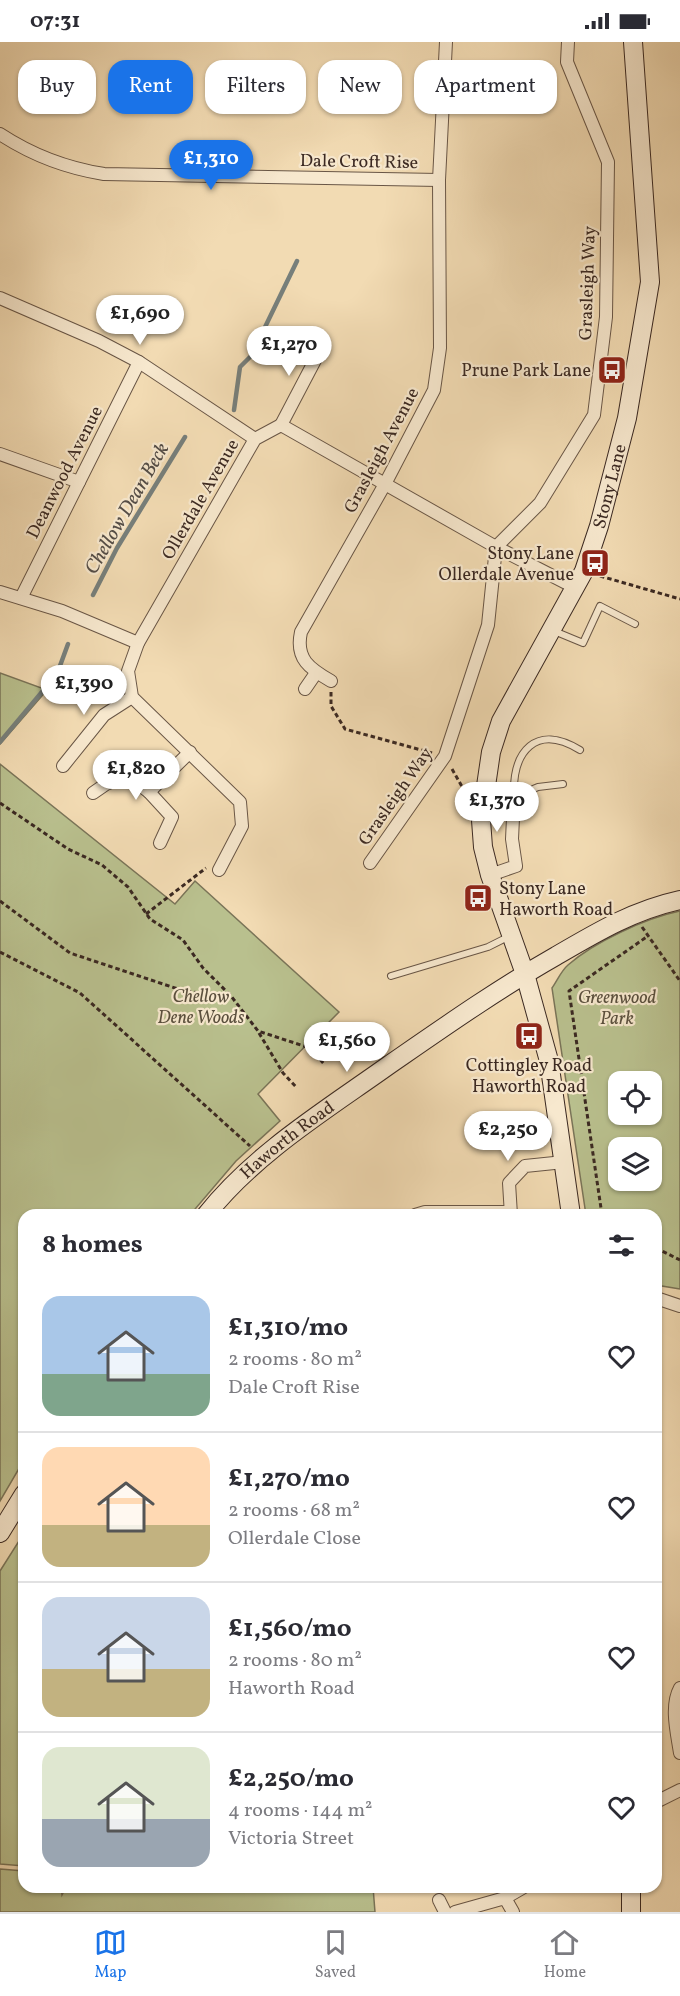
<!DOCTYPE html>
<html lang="en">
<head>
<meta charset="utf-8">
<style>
	:root { --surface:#fff; --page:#f7f7f7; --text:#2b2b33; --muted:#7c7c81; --line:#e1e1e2; --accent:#1a73e8 }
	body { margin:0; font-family:Vollkorn,serif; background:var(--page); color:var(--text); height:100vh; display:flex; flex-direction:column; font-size:22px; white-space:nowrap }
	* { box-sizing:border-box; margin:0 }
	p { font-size:20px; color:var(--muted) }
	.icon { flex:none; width:33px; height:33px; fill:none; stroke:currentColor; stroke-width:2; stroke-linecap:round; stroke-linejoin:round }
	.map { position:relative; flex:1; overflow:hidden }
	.drawer { position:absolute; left:18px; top:1167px; width:644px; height:684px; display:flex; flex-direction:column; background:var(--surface); border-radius:18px; box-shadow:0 2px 4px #0004 }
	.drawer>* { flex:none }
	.banner { position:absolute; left:18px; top:18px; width:645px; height:54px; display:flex; gap:12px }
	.tools { position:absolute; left:608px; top:1029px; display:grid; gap:12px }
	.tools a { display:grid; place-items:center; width:54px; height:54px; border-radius:12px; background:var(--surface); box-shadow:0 2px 4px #0004; font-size:30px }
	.price { position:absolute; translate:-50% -51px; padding:0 14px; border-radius:21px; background:#fff; color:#222; font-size:20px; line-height:39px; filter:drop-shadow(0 2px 3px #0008) }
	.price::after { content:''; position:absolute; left:50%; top:36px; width:18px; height:14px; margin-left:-9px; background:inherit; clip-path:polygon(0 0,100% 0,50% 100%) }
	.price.current { background:var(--accent); color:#fff }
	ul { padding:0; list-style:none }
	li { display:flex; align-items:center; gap:18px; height:150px; padding:0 24px }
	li+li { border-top:2px solid var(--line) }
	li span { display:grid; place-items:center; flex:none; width:168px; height:120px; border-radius:18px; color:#555 }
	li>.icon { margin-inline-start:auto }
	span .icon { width:72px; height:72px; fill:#fffc; stroke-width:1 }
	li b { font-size:26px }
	h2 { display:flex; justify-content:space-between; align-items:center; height:72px; padding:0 24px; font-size:26px }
	.chip { padding:0 21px; border-radius:18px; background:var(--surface); box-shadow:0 2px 4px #0004; font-size:21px; line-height:54px }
	.chip.current { background:var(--accent); color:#fff }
	.status { display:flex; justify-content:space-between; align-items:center; height:42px; padding:0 30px; background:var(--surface); direction:ltr }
	.status svg { height:16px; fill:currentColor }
	.tab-bar { display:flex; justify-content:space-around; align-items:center; height:84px; border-top:2px solid var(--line); background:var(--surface); font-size:16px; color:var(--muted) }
	.tab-bar a { display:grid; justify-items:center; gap:3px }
	.tab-bar .current { color:var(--accent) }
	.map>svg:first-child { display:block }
	.green { fill:#b9c08e; stroke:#7a7458; stroke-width:1.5; fill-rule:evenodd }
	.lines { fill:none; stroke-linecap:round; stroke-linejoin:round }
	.stream { stroke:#777f7b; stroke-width:4.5 }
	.lane-casing { stroke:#695646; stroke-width:8 }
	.street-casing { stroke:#695646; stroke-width:14 }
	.secondary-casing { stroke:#3b2922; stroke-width:20 }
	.path { stroke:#3b2922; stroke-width:3; stroke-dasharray:4.5 3; stroke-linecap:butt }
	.lane { stroke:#f7e8ce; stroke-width:6 }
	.street { stroke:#f7e8ce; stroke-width:12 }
	.secondary { stroke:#f7e8ce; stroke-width:18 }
	.labels { text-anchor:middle; stroke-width:4.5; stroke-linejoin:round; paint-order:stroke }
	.street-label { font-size:18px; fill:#3b2922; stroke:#f7e8ce }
	.poi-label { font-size:18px; fill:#3b2922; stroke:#f7e8ce; text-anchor:end }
	.park-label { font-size:18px; font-style:italic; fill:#5a4f3d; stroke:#f7e8ce }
	.water-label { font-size:20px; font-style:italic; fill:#544d47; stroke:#f7e8ce }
</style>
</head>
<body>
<div class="status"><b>07:31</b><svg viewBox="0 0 49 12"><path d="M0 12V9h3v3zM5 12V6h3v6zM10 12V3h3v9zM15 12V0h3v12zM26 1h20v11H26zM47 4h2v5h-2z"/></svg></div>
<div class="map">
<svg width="680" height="1870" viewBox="0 0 680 1870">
	<rect width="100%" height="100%" fill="#f2dbb3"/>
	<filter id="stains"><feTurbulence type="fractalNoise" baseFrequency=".00333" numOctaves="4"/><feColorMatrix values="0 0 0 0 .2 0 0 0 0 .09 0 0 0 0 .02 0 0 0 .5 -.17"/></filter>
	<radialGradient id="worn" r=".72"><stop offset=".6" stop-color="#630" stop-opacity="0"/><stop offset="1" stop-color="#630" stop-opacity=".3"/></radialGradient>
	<g class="green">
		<path d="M0,631L47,648L0,702Z"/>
		<path d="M0,722L175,862L195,839L339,970L258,1052L280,1079L236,1119L190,1173H24V1418L0,1459Z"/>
		<path d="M680,869V1247L656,1243V1173H586L552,946C557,939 561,929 568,923C594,900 646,876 680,869ZM618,1040H651V1072H618ZM618,1106H651V1138H618Z"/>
		<path d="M24,1491V1824L0,1822V1529Z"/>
		<path d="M0,1827L24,1829V1845H61L62,1853L66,1845H373L375,1870H0Z"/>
	</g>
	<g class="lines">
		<g class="stream">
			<path d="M234,368L240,325L251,314L297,219"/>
			<path d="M93,553L117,506L185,395"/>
			<path d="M0,700L57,632L68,602"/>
		</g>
		<g class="lane-casing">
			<g id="lane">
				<path d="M554,589L583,601L600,564L635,582"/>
				<path d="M563,742L538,745L514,755C512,709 536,681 580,708"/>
				<path d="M391,934L488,905L510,894"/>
			</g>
		</g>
		<g class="street-casing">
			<g id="street">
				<path d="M0,92C32,113 66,126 104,132L439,138"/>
				<path d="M0,256L99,299L139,320L255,397"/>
				<path d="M281,383L324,301"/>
				<path d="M0,412L79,440"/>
				<path d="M0,550L62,569L138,601"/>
				<path d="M21,556L139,320"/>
				<path d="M331,639C310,627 295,617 301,590L385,442L434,348L440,306L439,138L446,0"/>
				<path d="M305,647L316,631"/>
				<path d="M63,724L104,673L132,655"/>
				<path d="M149,750L190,710"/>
				<path d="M93,751L106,742L128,734L149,750L172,775L160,801"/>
				<path d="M370,821L445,714L488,583L496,505L540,461L594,373L606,275L608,120L567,20L568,0"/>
				<path d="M219,828L242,784L240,760L132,655L128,629L138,601L255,397L281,383L496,505L574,545"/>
				<path d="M490,833L516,824L512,797L514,755"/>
				<path d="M415,1173L425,1170H511"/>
				<path d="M511,1173L509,1141L525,1124L564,1120"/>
				<path d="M656,1256L680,1264"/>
				<path d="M680,1646C670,1664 677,1691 680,1711"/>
				<path d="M656,1760L680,1748"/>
				<path d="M505,1856L524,1845"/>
				<path d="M439,1858L445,1870"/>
				<path d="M455,1870L505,1856L513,1870"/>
			</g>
		</g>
		<g class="secondary-casing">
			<g id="secondary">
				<path id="s1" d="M206,1173C255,1111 326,1068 389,1023C444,985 498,947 556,914C597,890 634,868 680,858"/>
				<path id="s2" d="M571,1173L549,1019L525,932L490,833L483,805L481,778L491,710L501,679L584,529L599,484L627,376L650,240L633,0"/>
				<path d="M0,1491L24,1452"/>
				<path d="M631,1845V1870"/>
			</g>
		</g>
		<g class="path">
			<path d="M600,534L680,557"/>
			<path d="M331,650V664L345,687L432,711"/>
			<path d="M452,727L468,755"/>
			<path d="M0,761L68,807L102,823L128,845L150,877L183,898L203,926L231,954L258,989L310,1006L325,1023"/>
			<path d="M0,859L70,911L184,949L229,954"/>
			<path d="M146,872L206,826"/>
			<path d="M642,885L680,939"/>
			<path d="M0,910L80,951L250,1104"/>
			<path d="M259,991L283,1031L297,1046"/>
			<path d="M602,1173L569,949L648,894"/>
			<path d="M656,1206L680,1218"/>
		</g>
		<use href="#lane" class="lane"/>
		<use href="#street" class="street"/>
		<use href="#secondary" class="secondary"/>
	</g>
	<defs>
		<g id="bus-square" transform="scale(1.5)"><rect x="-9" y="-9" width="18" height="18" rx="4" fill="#8f2418" stroke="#f7e8ce"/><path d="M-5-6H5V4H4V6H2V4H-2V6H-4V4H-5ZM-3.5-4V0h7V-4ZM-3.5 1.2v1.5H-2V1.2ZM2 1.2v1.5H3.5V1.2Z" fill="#fff"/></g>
	</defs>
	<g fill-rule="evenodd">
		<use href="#bus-square" x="612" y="328"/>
		<use href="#bus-square" x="595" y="521"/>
		<use href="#bus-square" x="478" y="856"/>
		<use href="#bus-square" x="529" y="994"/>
	</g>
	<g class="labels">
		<g class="street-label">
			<text transform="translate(359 119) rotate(1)" y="6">Dale Croft Rise</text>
			<text transform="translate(587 241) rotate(-88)" y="6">Grasleigh Way</text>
			<text transform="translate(381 408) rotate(-62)" y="6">Grasleigh Avenue</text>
			<text transform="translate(64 430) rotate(-63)" y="6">Deanwood Avenue</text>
			<text dy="6" stroke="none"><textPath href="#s2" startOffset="768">Stony Lane</textPath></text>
			<text transform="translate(200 457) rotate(-60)" y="6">Ollerdale Avenue</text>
			<text transform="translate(395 754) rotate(-55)" y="6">Grasleigh Way</text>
			<text dy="6" stroke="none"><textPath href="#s1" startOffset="111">Haworth Road</textPath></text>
		</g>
		<g class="poi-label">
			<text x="591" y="334">Prune Park Lane</text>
			<text x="574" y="517">Stony Lane<tspan x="574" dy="21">Ollerdale Avenue</tspan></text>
			<text x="499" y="852" text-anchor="start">Stony Lane<tspan x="499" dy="21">Haworth Road</tspan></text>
			<text x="529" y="1029" text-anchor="middle">Cottingley Road<tspan x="529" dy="21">Haworth Road</tspan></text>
		</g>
		<g class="park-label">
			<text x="201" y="960">Chellow<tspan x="201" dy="21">Dene Woods</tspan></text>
			<text x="617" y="961">Greenwood<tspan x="617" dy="21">Park</tspan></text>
		</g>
		<g class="water-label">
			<text transform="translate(126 466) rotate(-60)" y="7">Chellow Dean Beck</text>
		</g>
	</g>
	<rect width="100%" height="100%" filter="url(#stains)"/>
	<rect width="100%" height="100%" fill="url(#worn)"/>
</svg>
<div class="tools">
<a><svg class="icon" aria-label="locate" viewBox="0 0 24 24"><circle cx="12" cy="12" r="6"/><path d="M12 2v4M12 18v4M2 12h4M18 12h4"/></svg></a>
<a><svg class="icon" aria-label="layers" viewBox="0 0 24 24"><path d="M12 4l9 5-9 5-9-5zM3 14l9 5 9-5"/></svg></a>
</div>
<b class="price current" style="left:211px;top:149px">£1,310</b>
<b class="price" style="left:140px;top:304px">£1,690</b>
<b class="price" style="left:289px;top:335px">£1,270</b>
<b class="price" style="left:84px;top:674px">£1,390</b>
<b class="price" style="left:136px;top:759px">£1,820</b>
<b class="price" style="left:497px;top:791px">£1,370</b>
<b class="price" style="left:347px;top:1031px">£1,560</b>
<b class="price" style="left:508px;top:1120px">£2,250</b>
<div class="banner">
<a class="chip">Buy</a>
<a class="chip current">Rent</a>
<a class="chip">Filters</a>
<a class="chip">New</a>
<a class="chip">Apartment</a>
</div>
<section class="drawer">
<h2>8 homes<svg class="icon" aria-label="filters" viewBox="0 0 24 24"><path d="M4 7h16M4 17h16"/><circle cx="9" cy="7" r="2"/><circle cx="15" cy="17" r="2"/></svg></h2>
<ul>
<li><span style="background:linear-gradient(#a9c7e8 65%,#7fa58c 0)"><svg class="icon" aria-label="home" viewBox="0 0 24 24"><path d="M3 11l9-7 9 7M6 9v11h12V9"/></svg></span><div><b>£1,310/mo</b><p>2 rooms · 80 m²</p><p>Dale Croft Rise</p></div><svg class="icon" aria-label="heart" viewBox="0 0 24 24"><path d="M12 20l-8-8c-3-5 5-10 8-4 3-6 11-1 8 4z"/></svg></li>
<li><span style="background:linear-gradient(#ffd9b3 65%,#c2b280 0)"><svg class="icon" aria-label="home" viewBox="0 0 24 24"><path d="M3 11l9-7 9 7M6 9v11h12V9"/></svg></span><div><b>£1,270/mo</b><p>2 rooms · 68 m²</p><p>Ollerdale Close</p></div><svg class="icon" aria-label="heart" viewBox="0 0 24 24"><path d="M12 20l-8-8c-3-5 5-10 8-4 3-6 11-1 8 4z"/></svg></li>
<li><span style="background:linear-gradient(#c9d6e8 60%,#c2b280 0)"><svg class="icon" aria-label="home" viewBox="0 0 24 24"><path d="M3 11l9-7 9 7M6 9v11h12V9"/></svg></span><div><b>£1,560/mo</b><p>2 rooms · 80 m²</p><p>Haworth Road</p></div><svg class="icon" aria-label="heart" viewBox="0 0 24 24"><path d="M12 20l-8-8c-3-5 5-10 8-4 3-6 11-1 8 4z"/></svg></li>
<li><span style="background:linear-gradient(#dfe7d0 60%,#9aa5b1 0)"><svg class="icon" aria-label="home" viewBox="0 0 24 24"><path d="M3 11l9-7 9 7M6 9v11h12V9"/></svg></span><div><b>£2,250/mo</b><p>4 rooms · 144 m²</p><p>Victoria Street</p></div><svg class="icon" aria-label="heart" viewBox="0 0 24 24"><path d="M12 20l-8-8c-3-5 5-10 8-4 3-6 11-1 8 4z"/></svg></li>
</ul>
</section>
</div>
<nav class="tab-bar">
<a class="current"><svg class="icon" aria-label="map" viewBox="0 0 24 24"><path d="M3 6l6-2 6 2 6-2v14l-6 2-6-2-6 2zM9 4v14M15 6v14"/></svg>Map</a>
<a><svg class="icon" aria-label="saved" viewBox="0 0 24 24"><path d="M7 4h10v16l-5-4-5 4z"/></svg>Saved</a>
<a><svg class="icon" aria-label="home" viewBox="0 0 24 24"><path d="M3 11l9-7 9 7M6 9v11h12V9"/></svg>Home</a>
</nav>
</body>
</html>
